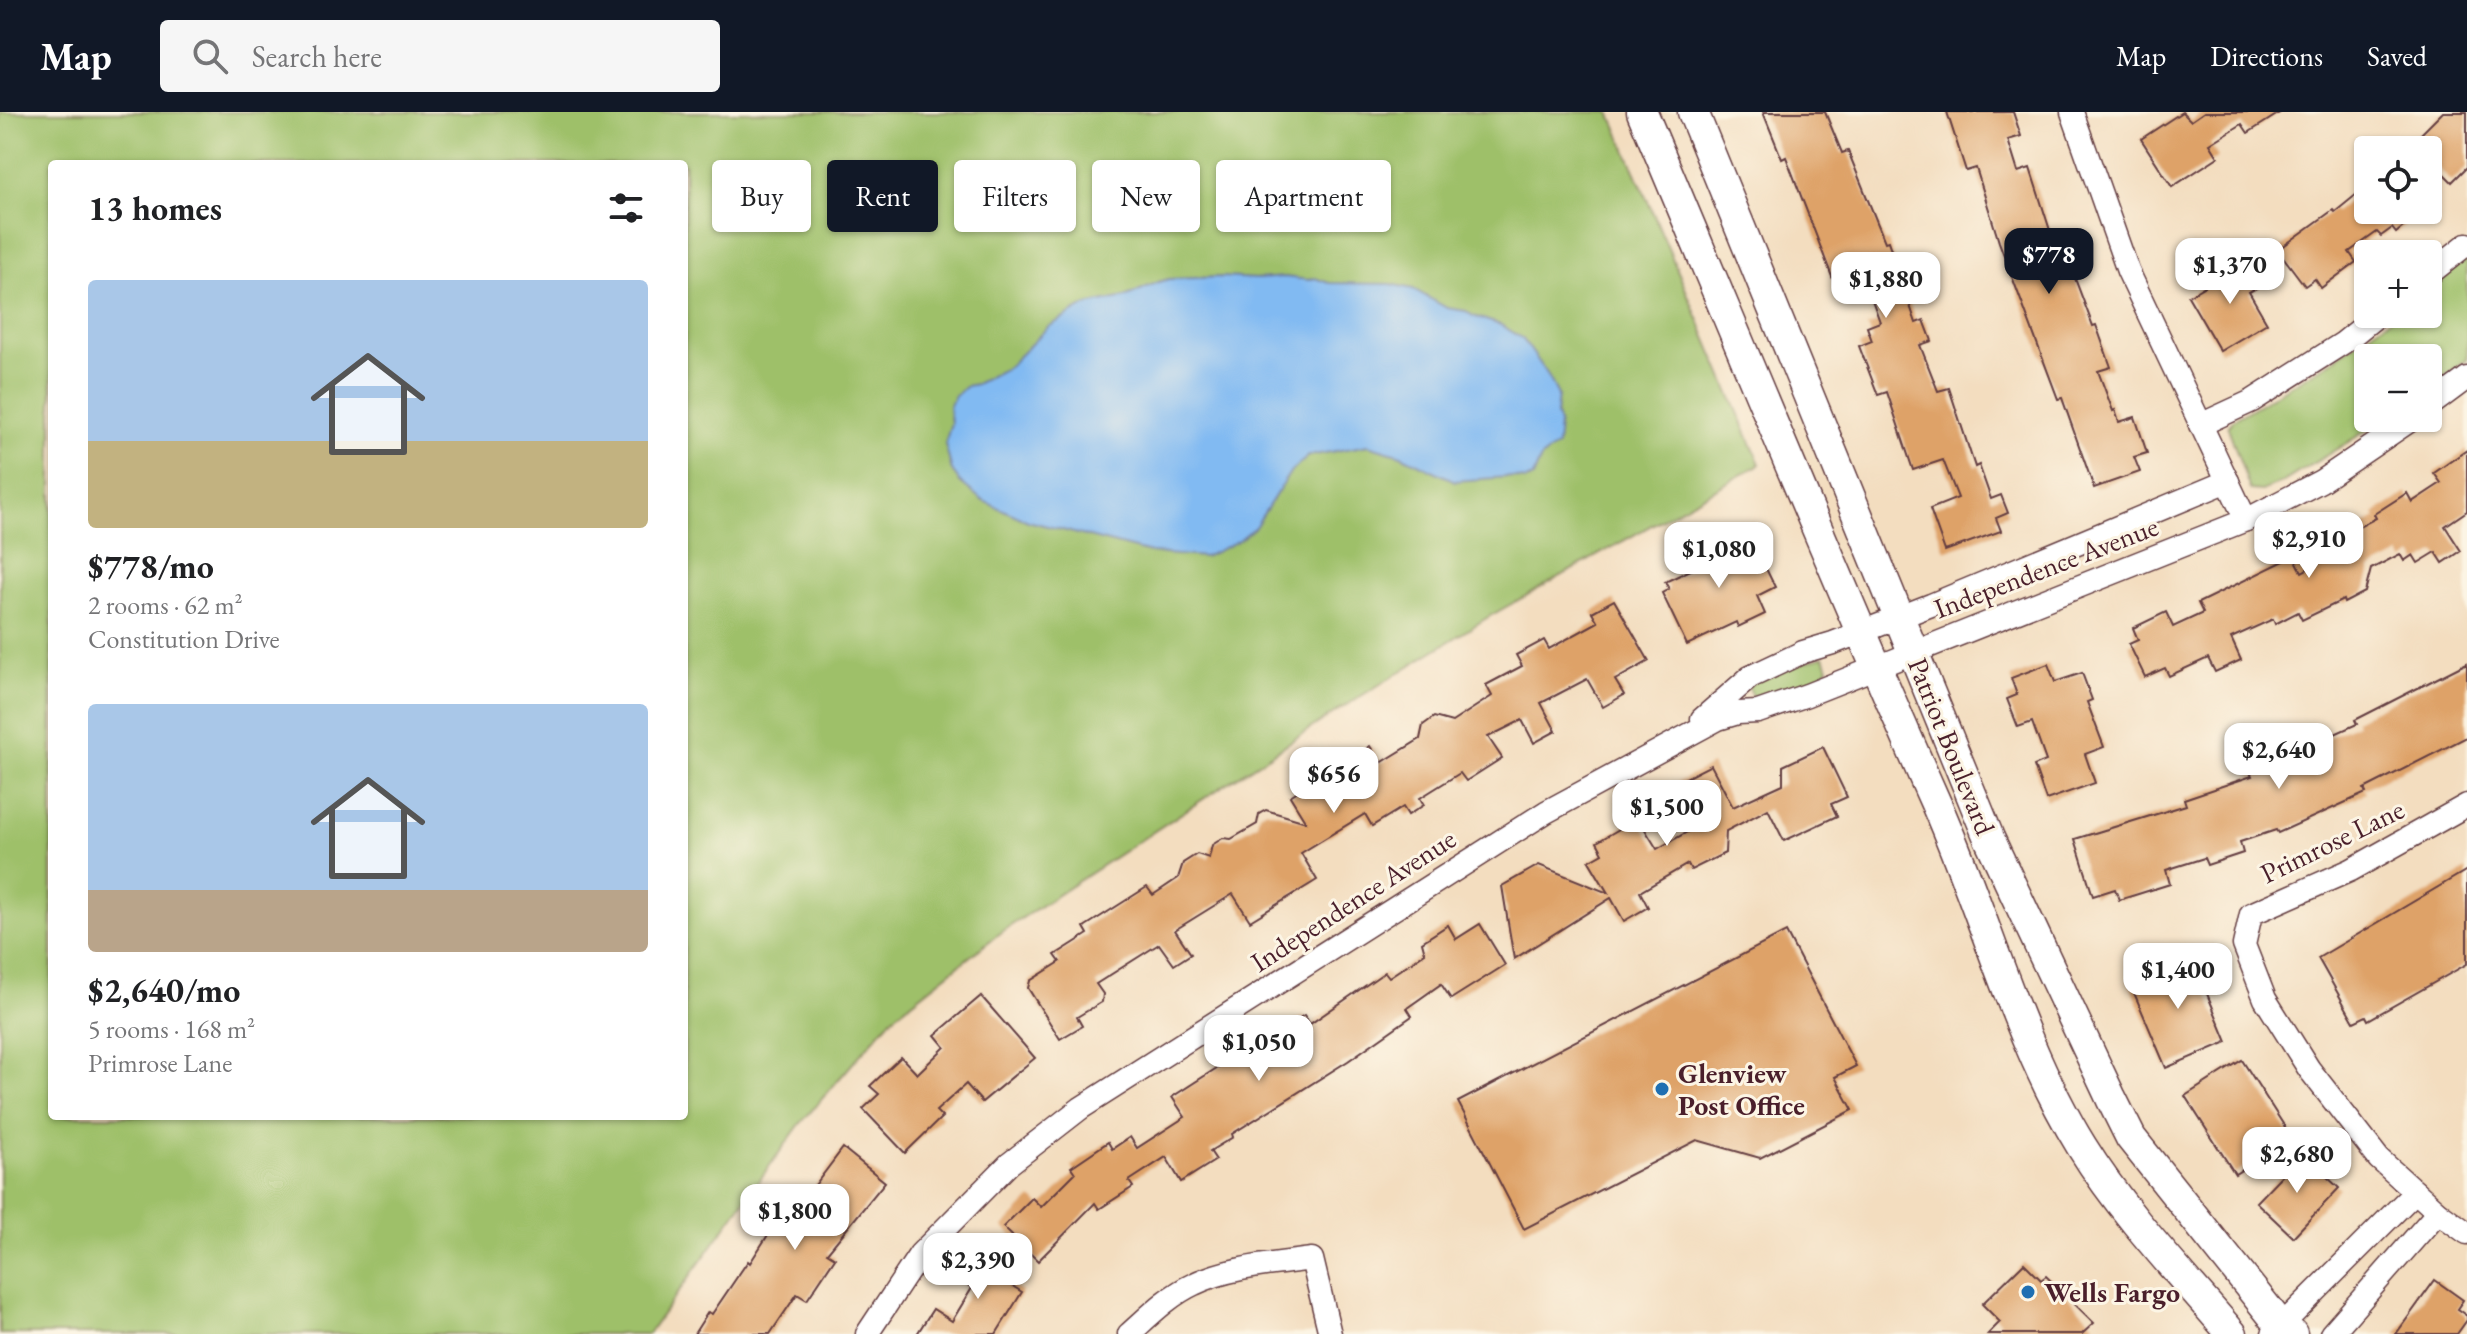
<!DOCTYPE html>
<html lang="en">
<head>
<meta charset="utf-8">
<style>
	:root { --surface:#fff; --page:#f6f6f6; --text:#202124; --muted:#757577; --accent:#111827 }
	body { margin:0; font-family:"EB Garamond",serif; background:var(--page); color:var(--text); height:100vh; display:flex; flex-direction:column; font-size:30px; white-space:nowrap }
	* { box-sizing:border-box; margin:0 }
	p { font-size:26px; color:var(--muted) }
	.icon { flex:none; width:44px; height:44px; fill:none; stroke:currentColor; stroke-width:2; stroke-linecap:round; stroke-linejoin:round }
	.map { position:relative; flex:1; overflow:hidden }
	.details { position:absolute; left:48px; top:48px; width:640px; height:960px; display:flex; flex-direction:column; background:var(--surface); border-radius:8px; box-shadow:0 2px 6px #0004 }
	.details>* { flex:none }
	.guide { position:absolute; left:712px; top:48px; width:760px; height:72px; display:flex; gap:16px }
	.controls { position:absolute; left:2354px; top:24px; display:grid; gap:16px }
	.controls a { display:grid; place-items:center; width:88px; height:88px; border-radius:8px; background:var(--surface); box-shadow:0 2px 6px #0004; font-size:40px }
	.price { position:absolute; translate:-50% -68px; padding:0 18px; border-radius:16px; background:#fff; color:#222; font-size:26px; line-height:52px; filter:drop-shadow(0 2px 4px #0008) }
	.price::after { content:''; position:absolute; left:50%; top:48px; width:24px; height:18px; margin-left:-12px; background:inherit; clip-path:polygon(0 0,100% 0,50% 100%) }
	.price.current { background:var(--accent); color:#fff }
	ul { padding:0; list-style:none }
	li { display:grid; align-content:center; gap:16px; height:424px; padding:0 40px }
	li span { display:grid; place-items:center; height:248px; border-radius:8px; color:#555 }
	li>.icon { margin-inline-start:auto }
	span .icon { width:144px; height:144px; fill:#fffc; stroke-width:1 }
	li b { font-size:34px }
	h2 { display:flex; justify-content:space-between; align-items:center; height:96px; padding:0 40px; font-size:34px }
	.chip { padding:0 28px; border-radius:8px; background:var(--surface); box-shadow:0 2px 6px #0004; font-size:28px; line-height:72px }
	.chip.current { background:var(--accent); color:#fff }
	header { display:flex; align-items:center; gap:48px; box-sizing:border-box; height:112px; padding:0 40px; background:var(--accent); color:#fff }
	header strong { font-size:38px }
	nav { display:flex; gap:44px; margin-inline-start:auto; font-size:28px }
	.search { width:560px; height:72px; background:var(--page); display:flex; align-items:center; gap:20px; box-sizing:border-box; padding:0 28px; border-radius:8px; color:var(--muted); font-size:30px }
	.map>svg:first-child { display:block }
	.green { fill:#9ec069; stroke:#74704a; stroke-width:2; fill-rule:evenodd }
	.water { fill:#81baf2; stroke:#666c8e; stroke-width:2 }
	.building { fill:#dea267 }
	.lines { fill:none; stroke-linecap:round; stroke-linejoin:round }
	.street-casing { stroke:#633c41; stroke-width:25 }
	.secondary-casing { stroke:#633c41; stroke-width:33 }
	.street { stroke:#fff; stroke-width:22 }
	.secondary { stroke:#fff; stroke-width:30 }
	.poi-dot { fill:#1f6fb2; stroke:#fcf5e5; stroke-width:3 }
	.labels { text-anchor:middle; stroke-width:6; stroke-linejoin:round; paint-order:stroke }
	.street-label { font-size:28px; fill:#4a1f2b; stroke:#fcf5e5 }
	.poi-label { font-size:28px; font-weight:bold; fill:#4a1f2b; stroke:#fcf5e5; text-anchor:start }
</style>
</head>
<body>
<header>
<strong>Map</strong>
<div class="search"><svg class="icon" aria-label="search" viewBox="0 0 24 24"><circle cx="10" cy="10" r="6"/><path d="M15 15l6 6"/></svg>Search here</div>
<nav><a>Map</a><a>Directions</a><a>Saved</a></nav>
</header>
<div class="map">
<svg width="2467" height="1222" viewBox="0 0 2467 1222">
	<rect width="100%" height="100%" fill="#fcf5e5"/>
	<filter id="ink" filterUnits="userSpaceOnUse"><feTurbulence type="fractalNoise" baseFrequency=".0125" numOctaves="2"/><feDisplacementMap in="SourceGraphic" scale="16" xChannelSelector="R" yChannelSelector="G"/><feConvolveMatrix kernelMatrix="1 2 1 2 8 2 1 2 1" color-interpolation-filters="sRGB"/></filter>
	<filter id="wash" filterUnits="userSpaceOnUse"><feTurbulence type="fractalNoise" baseFrequency=".006" numOctaves="4" result="noise"/><feDisplacementMap in="SourceGraphic" scale="32" xChannelSelector="R" yChannelSelector="G"/><feGaussianBlur stdDeviation="1.8" result="paint"/><feColorMatrix in="noise" values="0 0 0 0 0 0 0 0 0 0 0 0 0 0 0 0 0 1.4 0 .05"/><feComposite in="paint" operator="in"/></filter>
	<g filter="url(#wash)">
		<rect width="100%" height="100%" fill="#f3ddbf"/>
		<g class="green">
			<path d="M0,0H1610L1760,352L1490,504L1337,599L1001,820L892,906L800,1012L648,1222H0ZM52,52H684V1004H52Z"/>
			<path d="M2467,145V247L2428,276V246H2368V306H2387L2283,370L2262,379L2250,378L2228,315L2233,308L2331,249L2397,202H2428V178Z"/>
			<path d="M1824,544L1828,556C1815,572 1773,581 1753,586L1748,574L1764,564Z"/>
		</g>
		<path class="water" d="M1222,165L1258,167L1285,165L1308,168L1315,166L1329,171L1391,172L1413,177L1447,196L1466,199L1473,204L1501,213L1522,226L1546,260L1558,283L1556,303L1559,312L1557,334L1541,346L1533,365L1526,368L1507,365L1455,369L1401,343L1368,333L1309,344L1291,359L1255,415L1238,429L1205,445L1150,441L1028,409L983,389L960,370L952,359L945,332L951,311L949,295L954,285L966,274L976,272L1008,255L1048,215L1087,193L1125,185L1158,170L1169,167Z"/>
		<g id="blocks">
			<g class="building">
				<path d="M1763,0H1825L1842,41L1848,39L1885,130L1888,129L1916,211L1924,208L1932,229L1920,233L1938,279L1949,276L1975,355L1979,353L1991,387L2001,383L2008,401L1996,406L2001,419L1945,439L1930,397L1958,386L1943,348L1913,358L1887,280L1878,283L1859,234L1872,229L1867,215L1880,210L1867,174L1839,183L1786,45L1782,47Z"/>
				<path d="M1947,0H2013L2021,24L2008,28L2018,60L2030,56L2056,137L2063,135L2093,214L2096,213L2111,255L2098,259L2113,299L2115,298L2119,310L2135,305L2147,341L2134,345L2140,360L2094,376L2062,286L2058,287L1999,130L1976,56L1966,59Z"/>
				<path d="M2182,0L2191,9L2204,0H2281L2248,21L2242,12L2210,32L2218,45L2172,75L2141,27Z"/>
				<path d="M2443,0H2467V55L2452,70L2428,46V38H2420L2412,31Z"/>
				<path d="M2368,73V98H2423L2396,121L2392,116L2381,124L2377,120L2349,140L2356,150L2321,176L2315,167L2305,174L2278,138L2333,98L2335,100Z"/>
				<path d="M2249,148L2264,172L2249,180L2267,211L2220,239L2188,184Z"/>
				<path d="M2467,338V399L2445,414L2461,439L2443,451L2436,440L2418,451L2413,443L2404,449L2400,442L2371,457L2365,480L2344,491L2343,488L2302,508L2298,500L2275,512L2273,507L2231,526L2241,548L2215,560L2208,546L2169,564L2165,556L2145,565L2129,532L2138,528L2133,516L2166,500L2173,515L2203,501L2198,491L2294,444L2302,460L2336,442L2330,430L2376,406L2374,402L2407,381L2412,390L2441,371L2434,361Z"/>
				<path d="M1734,420L1740,434L1752,428L1775,475L1757,484L1765,502L1738,515L1736,510L1687,533L1662,481L1669,477L1665,470L1712,448L1705,434Z"/>
				<path d="M1614,488L1649,549L1615,568L1624,583L1603,595L1587,567L1541,591L1556,619L1534,631L1522,608L1488,625L1502,646L1466,669L1460,661L1420,686L1424,693L1408,703L1403,695L1372,714L1365,702L1301,741L1317,768L1250,809L1233,782L1175,818L1191,842L1174,853L1159,832L1096,872L1103,882L1102,890L1077,905L1082,914L1060,927L1028,876L1030,869L1060,850L1055,843L1088,822L1084,815L1147,775L1153,783L1178,766L1183,751L1197,742L1209,746L1212,733L1223,726L1231,727L1257,712L1259,702L1266,698L1306,710L1290,684L1370,634L1381,651L1420,627L1423,613L1434,605L1452,610L1492,584L1486,573L1522,554L1516,543L1544,528L1549,537L1598,510L1592,500Z"/>
				<path d="M2467,551V625L2364,677L2366,681L2278,721L2276,718L2240,730L2243,741L2207,753L2204,746L2166,758L2170,772L2119,788L2115,777L2093,784L2075,727L2186,693L2184,687L2252,664L2250,660L2357,612L2355,608Z"/>
				<path d="M2048,552L2055,570L2082,561L2092,588L2087,590L2104,635L2085,642L2095,671L2046,688L2034,654L2046,649L2032,610L2018,615L2007,587L2017,583L2011,566Z"/>
				<path d="M1823,635L1847,685L1831,692L1837,704L1784,729L1768,697L1726,719L1725,741L1691,758L1688,752L1640,780L1648,795L1624,809L1611,786L1514,847L1502,774L1539,753L1608,781L1589,749L1603,741L1597,730L1638,706L1657,737L1687,720L1664,677L1711,653L1733,695L1783,672V654Z"/>
				<path d="M2467,758V852L2368,908L2366,904L2354,910L2318,846Z"/>
				<path d="M1480,812L1505,853L1451,887L1441,872L1407,896L1412,904L1348,949L1232,1022L1233,1025L1210,1039L1216,1048L1181,1070L1166,1045L1129,1069L1133,1075L1099,1097L1095,1091L1038,1149L1003,1115L1032,1086L1041,1095L1075,1061L1071,1055L1108,1030L1112,1037L1130,1025L1137,1036L1185,1005L1172,985L1254,932L1255,934L1304,903L1310,912L1385,860L1389,865L1425,841L1422,830L1448,813L1456,827Z"/>
				<path d="M1786,820L1856,954L1835,965L1853,998L1760,1046L1697,1028L1524,1117L1458,990Z"/>
				<path d="M2191,843L2227,930L2166,956L2129,869Z"/>
				<path d="M981,884L1035,946L982,990L966,972L936,999L942,1005L905,1041L863,997L879,982L870,974L901,945L917,962L945,935L935,923Z"/>
				<path d="M2242,948L2292,1026L2235,1062L2185,984Z"/>
				<path d="M843,1036L885,1070L827,1141L835,1146L807,1188L797,1182L770,1222H694L708,1200L712,1202L748,1149L750,1151L780,1104L788,1109Z"/>
				<path d="M2302,1042L2339,1076L2293,1125L2256,1090Z"/>
				<path d="M975,1139L1014,1162L1009,1172L1022,1180L996,1222H917L933,1197L952,1209L972,1176L958,1167Z"/>
				<path d="M2024,1151L2041,1168L2046,1164L2094,1211L2082,1222H1988L2000,1210L1982,1192Z"/>
				<path d="M2435,1168L2463,1188L2457,1197L2467,1204V1208L2457,1222H2396Z"/>
			</g>
		</g>
	</g>
	<g filter="url(#ink)">
		<use href="#blocks" fill-opacity="0" stroke="#633c41" stroke-width="2"/>
		<g class="lines">
			<g class="street-casing">
				<g id="street">
					<path d="M2072,0L2128,159L2246,408"/>
					<path d="M2428,163L2467,132"/>
					<path d="M2428,295L2467,266"/>
					<path d="M2200,313L2252,289L2343,231L2379,202"/>
					<path d="M1702,607L1750,565L1803,540L1833,531L1931,493L2228,369"/>
					<path d="M2467,693L2351,758L2251,802L2244,833L2265,887L2309,957L2379,1047L2438,1100L2467,1121"/>
					<path d="M867,1222L920,1142L1009,1052L1081,996L1546,700L1718,607L1738,601L1758,600L1807,583L2246,408L2321,369L2414,306"/>
					<path d="M1129,1222C1149,1204 1170,1183 1194,1172C1228,1155 1275,1152 1312,1147L1330,1222"/>
					<path d="M2273,1222L2415,1080"/>
					<path d="M2331,1222L2438,1100"/>
				</g>
			</g>
			<g class="secondary-casing">
				<g id="secondary">
					<path d="M1642,0C1740,232 1835,465 1937,694C1986,805 2018,932 2082,1035C2124,1103 2181,1162 2232,1222"/>
					<path d="M1693,0L1989,726L2111,986L2131,1026L2281,1214L2292,1222"/>
				</g>
			</g>
			<use href="#street" class="street"/>
			<use href="#secondary" class="secondary"/>
		</g>
	</g>
	<g class="poi-dot">
		<circle cx="1662" cy="977" r="8"/>
		<circle cx="2028" cy="1180" r="8"/>
	</g>
	<g class="labels">
		<g class="street-label">
			<text transform="translate(2046 455) rotate(-21)" y="10">Independence Avenue</text>
			<text transform="translate(1952 634) rotate(68)" y="10">Patriot Boulevard</text>
			<text transform="translate(2332 729) rotate(-26)" y="10">Primrose Lane</text>
			<text transform="translate(1353 788) rotate(-33)" y="10">Independence Avenue</text>
		</g>
		<g class="poi-label">
			<text x="1678" y="971">Glenview<tspan x="1678" dy="32">Post Office</tspan></text>
			<text x="2044" y="1190">Wells Fargo</text>
		</g>
	</g>
</svg>
<div class="controls">
<a><svg class="icon" aria-label="locate" viewBox="0 0 24 24"><circle cx="12" cy="12" r="6"/><path d="M12 2v4M12 18v4M2 12h4M18 12h4"/></svg></a>
<a>+</a>
<a>−</a>
</div>
<b class="price current" style="left:2049px;top:184px">$778</b>
<b class="price" style="left:2230px;top:194px">$1,370</b>
<b class="price" style="left:1886px;top:208px">$1,880</b>
<b class="price" style="left:2309px;top:468px">$2,910</b>
<b class="price" style="left:1719px;top:478px">$1,080</b>
<b class="price" style="left:2279px;top:679px">$2,640</b>
<b class="price" style="left:1334px;top:703px">$656</b>
<b class="price" style="left:1667px;top:736px">$1,500</b>
<b class="price" style="left:2178px;top:899px">$1,400</b>
<b class="price" style="left:1259px;top:971px">$1,050</b>
<b class="price" style="left:2297px;top:1083px">$2,680</b>
<b class="price" style="left:795px;top:1140px">$1,800</b>
<b class="price" style="left:978px;top:1189px">$2,390</b>
<div class="guide">
<a class="chip">Buy</a>
<a class="chip current">Rent</a>
<a class="chip">Filters</a>
<a class="chip">New</a>
<a class="chip">Apartment</a>
</div>
<section class="details">
<h2>13 homes<svg class="icon" aria-label="filters" viewBox="0 0 24 24"><path d="M4 7h16M4 17h16"/><circle cx="9" cy="7" r="2"/><circle cx="15" cy="17" r="2"/></svg></h2>
<ul>
<li><span style="background:linear-gradient(#a9c7e8 65%,#c2b280 0)"><svg class="icon" aria-label="home" viewBox="0 0 24 24"><path d="M3 11l9-7 9 7M6 9v11h12V9"/></svg></span><div><b>$778/mo</b><p>2 rooms · 62 m²</p><p>Constitution Drive</p></div></li>
<li><span style="background:linear-gradient(#a9c7e8 75%,#b9a48a 0)"><svg class="icon" aria-label="home" viewBox="0 0 24 24"><path d="M3 11l9-7 9 7M6 9v11h12V9"/></svg></span><div><b>$2,640/mo</b><p>5 rooms · 168 m²</p><p>Primrose Lane</p></div></li>
</ul>
</section>
</div>
</body>
</html>
